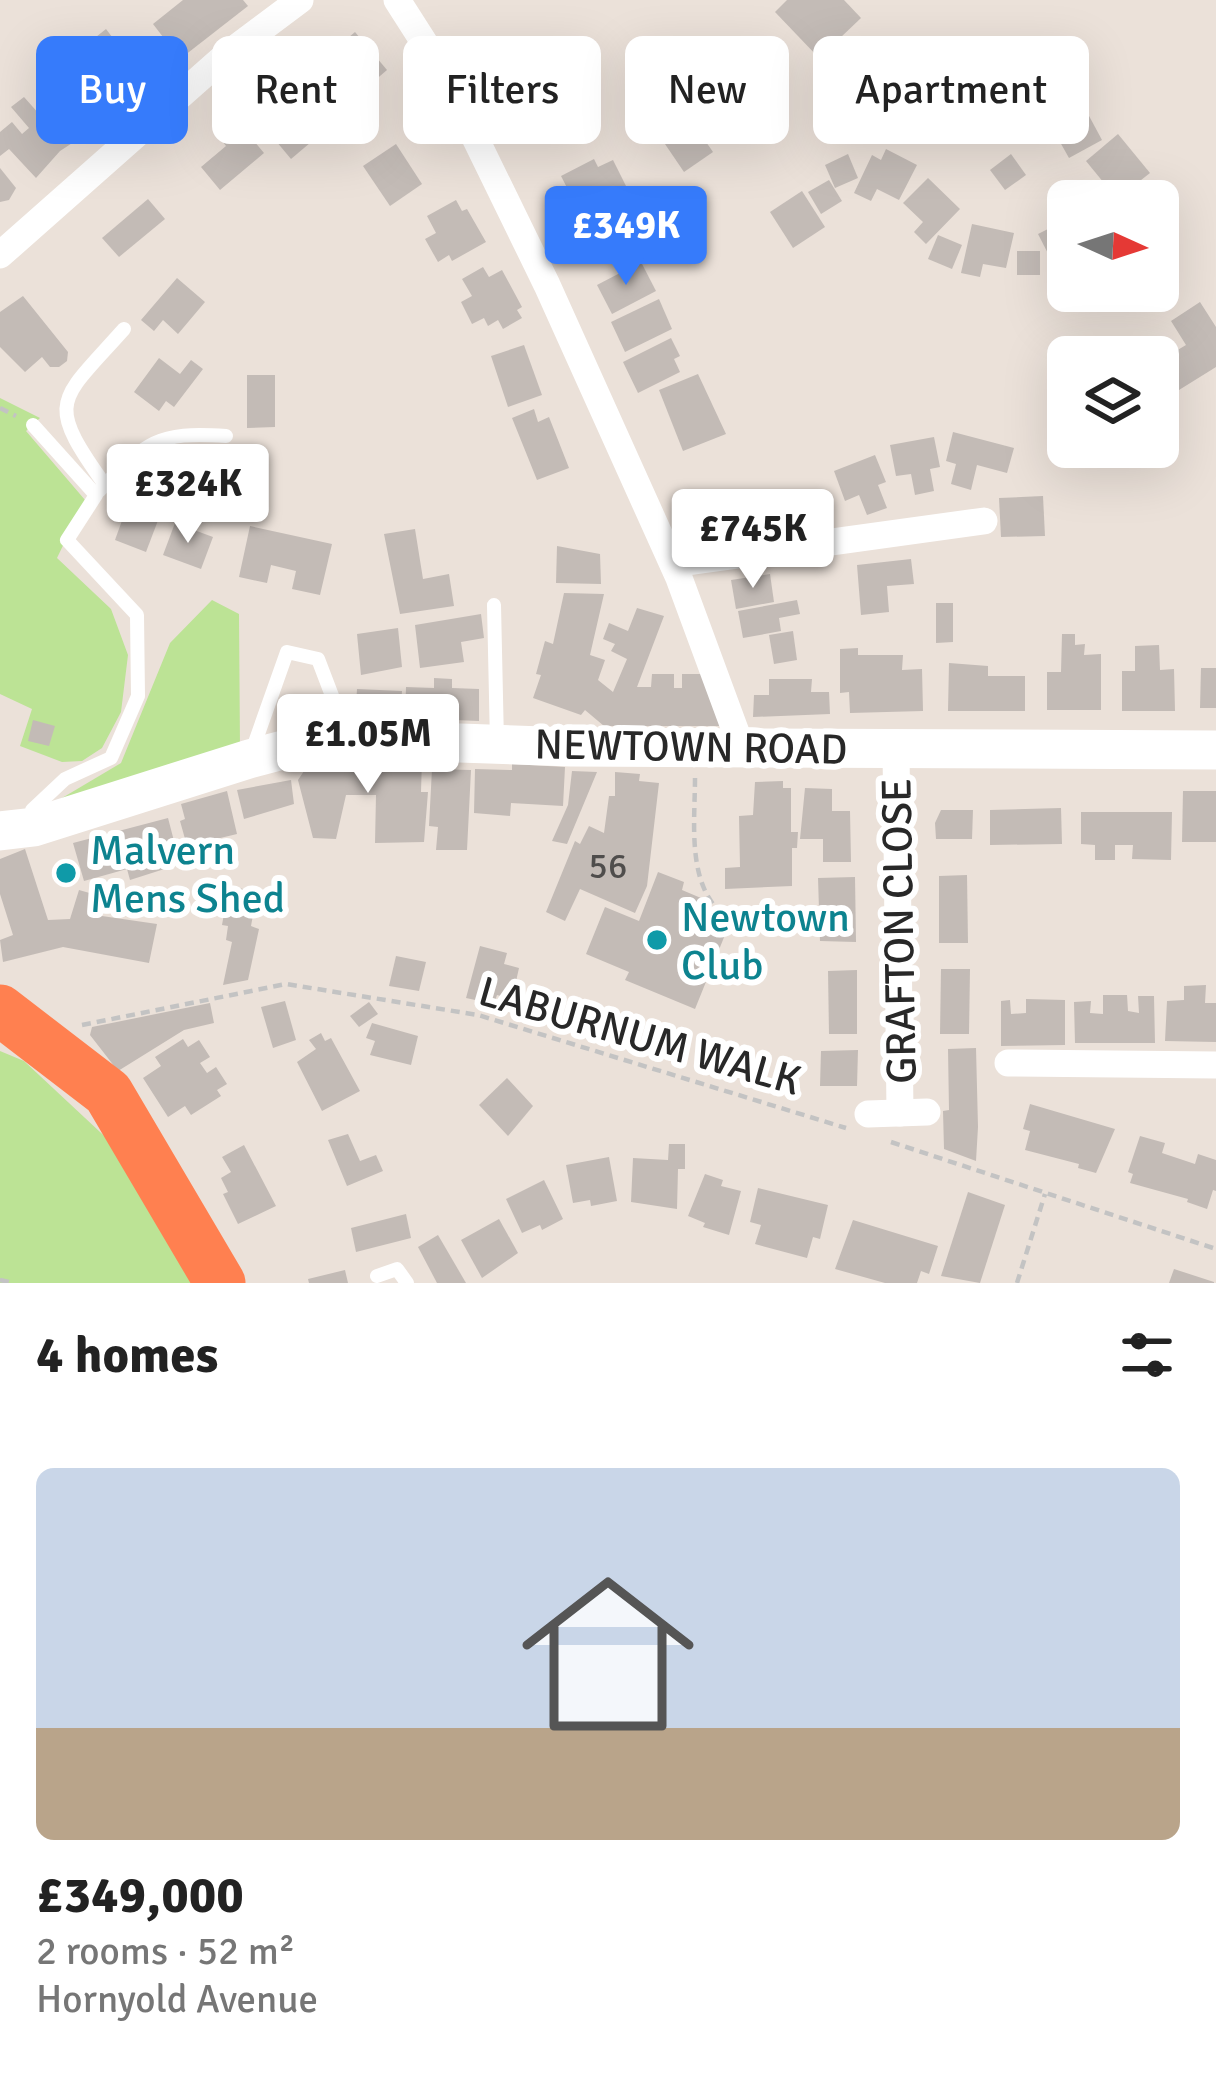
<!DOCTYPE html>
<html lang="en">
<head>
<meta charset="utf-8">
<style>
	:root { --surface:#fff; --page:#f2f2f2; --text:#222; --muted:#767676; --accent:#367bfb }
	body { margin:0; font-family:Signika,sans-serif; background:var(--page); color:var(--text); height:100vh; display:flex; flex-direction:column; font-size:45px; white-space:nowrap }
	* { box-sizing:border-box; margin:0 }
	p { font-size:39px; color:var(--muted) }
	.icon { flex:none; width:66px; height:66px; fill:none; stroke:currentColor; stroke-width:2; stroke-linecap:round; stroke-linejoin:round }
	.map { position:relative; height:1283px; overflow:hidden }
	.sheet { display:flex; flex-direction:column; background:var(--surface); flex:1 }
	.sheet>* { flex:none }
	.banner { position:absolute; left:36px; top:36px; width:1146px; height:108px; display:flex; gap:24px }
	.needle { width:78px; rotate:93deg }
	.tools { position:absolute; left:1047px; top:180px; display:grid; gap:24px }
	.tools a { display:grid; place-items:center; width:132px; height:132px; border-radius:18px; background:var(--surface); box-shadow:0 12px 48px #0002; font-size:60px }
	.price { position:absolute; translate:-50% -102px; padding:0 27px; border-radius:12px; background:#fff; color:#222; font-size:39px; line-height:78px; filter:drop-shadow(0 3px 6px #0008) }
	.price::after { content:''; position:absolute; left:50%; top:72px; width:36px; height:27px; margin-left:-18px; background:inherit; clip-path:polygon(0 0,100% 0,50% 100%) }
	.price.on { background:var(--accent); color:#fff }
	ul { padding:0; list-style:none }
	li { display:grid; align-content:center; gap:24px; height:636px; padding:0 36px }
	li span { display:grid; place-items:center; height:372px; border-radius:18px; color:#555 }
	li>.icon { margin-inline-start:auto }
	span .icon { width:216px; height:216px; fill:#fffc; stroke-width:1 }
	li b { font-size:51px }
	h2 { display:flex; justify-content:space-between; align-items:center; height:144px; padding:0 36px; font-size:51px }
	.tag { padding:0 42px; border-radius:18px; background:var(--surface); box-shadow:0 12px 48px #0002; font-size:42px; line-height:108px }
	.tag.on { background:var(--accent); color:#fff }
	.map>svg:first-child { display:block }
	.green { fill:#bce395 }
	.building { fill:#c3bbb6 }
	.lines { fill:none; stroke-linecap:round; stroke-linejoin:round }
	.path { stroke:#c3c3c3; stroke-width:4.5; stroke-dasharray:9 6; stroke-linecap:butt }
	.lane { stroke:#fff; stroke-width:14 }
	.street { stroke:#fff; stroke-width:27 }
	.secondary { stroke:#fff; stroke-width:39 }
	.highway { stroke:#ff8050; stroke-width:51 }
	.culture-dot { fill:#0f9aa8; stroke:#fff; stroke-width:4.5 }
	.labels { text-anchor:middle; stroke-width:12; stroke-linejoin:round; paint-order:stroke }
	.number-label { font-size:36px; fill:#4f4d4c }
	.street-label { font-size:42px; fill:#282828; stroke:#fff }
	.culture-label { font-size:42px; fill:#0d838f; stroke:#fff; text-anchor:start }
</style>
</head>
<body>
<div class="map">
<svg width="1216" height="1283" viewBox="0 0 1216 1283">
	<rect width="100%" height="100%" fill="#ebe1d9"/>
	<g class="green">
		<path d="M0,398L40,418L26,431L85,500L57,558L111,609L128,655L121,712L102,748L82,761L62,762L20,746L32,709L0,694Z"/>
		<path d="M212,600L239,614L240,749L57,801L121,763L170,643Z"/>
		<path d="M0,1051L24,1061L145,1174L200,1283H0Z"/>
	</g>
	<g class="building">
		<path d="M183,0H243L248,6L180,59L153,24Z"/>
		<path d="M787,0H844L861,18L819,58L775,12Z"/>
		<path d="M106,29L119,46L132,36L159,70L106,112L66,61Z"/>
		<path d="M355,32L387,70L359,94L327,56Z"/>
		<path d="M983,43L1005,89L1021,82L1034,109L983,134L947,60Z"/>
		<path d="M932,48L941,73L917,82L908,57Z"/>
		<path d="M584,73L600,104L573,118L576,124L539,144L517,100L554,81L557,87Z"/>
		<path d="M52,86L87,127L83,131L86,134L60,151L36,178L9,149L0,156V132L12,122L22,134L29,128L11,107L24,97L40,115L45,111L36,100Z"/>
		<path d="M677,100L713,152L684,172L648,119Z"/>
		<path d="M1081,101L1102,140L1069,158L1047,119Z"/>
		<path d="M309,102L330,126L291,159L271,135Z"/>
		<path d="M233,116L264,153L220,190L201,167L226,146L215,132Z"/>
		<path d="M1118,134L1150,173L1117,199L1086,161Z"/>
		<path d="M396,144L422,184L390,206L363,166Z"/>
		<path d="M886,149L917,165L899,200L877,189L871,201L854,193L872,155L881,160Z"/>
		<path d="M848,154L858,178L835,188L825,165Z"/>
		<path d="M1011,154L1026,175L1005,190L990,170Z"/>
		<path d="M594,159L598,167L613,160L627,188L613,196L617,204L584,221L561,176Z"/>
		<path d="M0,168L16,188L9,200L0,202Z"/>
		<path d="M928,178L960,209L926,244L914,232L923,222L903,203Z"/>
		<path d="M829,180L842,201L821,214L808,192Z"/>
		<path d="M802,191L825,227L793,248L770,212Z"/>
		<path d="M148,199L165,219L119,257L102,238Z"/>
		<path d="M456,200L462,211L467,209L486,242L452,261L449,255L438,262L425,239L436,233L427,216Z"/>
		<path d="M1068,219V265L1057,271L1038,234Z"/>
		<path d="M972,224L1014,233L1006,268L983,264L980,277L961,273Z"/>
		<path d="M938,235L962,245L952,269L928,259Z"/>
		<rect x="1017" y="251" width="23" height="24"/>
		<path d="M641,262L656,291L612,314L597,285Z"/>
		<path d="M483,267L489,277L502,270L522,307L517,310L522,318L503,329L498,320L488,326L484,318L472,324L461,302L472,296L462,279Z"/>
		<path d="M177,278L205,302L178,334L163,320L154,331L141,320Z"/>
		<path d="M23,296L68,352L67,361L59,367H50L42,357L25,372L0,347V312Z"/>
		<path d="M659,299L672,329L625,352L611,322Z"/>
		<path d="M1200,302L1216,327V367L1179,390L1161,360L1186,345L1171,321Z"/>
		<path d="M671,338L680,356L674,359L680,372L638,393L623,362Z"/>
		<path d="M524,345L542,395L508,407L491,356Z"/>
		<path d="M159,358L180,374L191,360L203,369L174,407L166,401L159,411L134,392Z"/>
		<path d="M698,374L726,434L683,451L659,390Z"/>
		<path d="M247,375H275V427L247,428Z"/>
		<path d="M534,409L538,422L549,417L569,468L537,480L512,418Z"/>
		<path d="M953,432L1014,448L1007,473L977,465L971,490L951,484L956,464L946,461Z"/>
		<path d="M934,437L940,467L930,469L934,491L915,495L911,474L896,476L890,445Z"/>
		<path d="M875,455L886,482L878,485L887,508L867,515L859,495L845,501L834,471Z"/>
		<path d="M136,482L168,494L146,552L115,540Z"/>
		<path d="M1043,496L1045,536L1001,537L999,498Z"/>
		<path d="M175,523L213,537L201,569L163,555Z"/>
		<path d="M250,526L332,544L320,595L292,589L296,571L271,565L267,583L239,577Z"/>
		<path d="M415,529L423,579L449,574L454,606L400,614L384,534Z"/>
		<path d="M557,546L600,554L601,584L556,583Z"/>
		<path d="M911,559L914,584L887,586L889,612L861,615L857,565Z"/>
		<path d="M770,574L774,602L736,609L731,580Z"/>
		<path d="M564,593L604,594L590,655L605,660L598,680L613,692L627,659L611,651L615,644L603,639L609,623L628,631L637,608L664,616L637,687H651L652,674H674V688H682V674H701L720,726H604L585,710L581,715L533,698L541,675L536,674L545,641L553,644Z"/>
		<path d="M797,600L800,614L779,618L781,631L743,638L738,611Z"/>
		<path d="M936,603H953V642L936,643Z"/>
		<path d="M481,614L484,638L461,642L464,662L420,668L415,625Z"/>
		<path d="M398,628L402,667L361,675L357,634Z"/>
		<path d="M793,631L797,660L774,664L769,635Z"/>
		<path d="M1062,634H1075V645L1085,644L1084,655L1101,654V710H1047V672H1061Z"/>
		<path d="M1159,645L1160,670L1174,669L1175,711H1122V671H1135V646Z"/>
		<path d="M858,648V655H903L902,670L922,669L923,711L850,713L849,692L840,693V649Z"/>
		<path d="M949,663L988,666V676H1025V711H948Z"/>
		<path d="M1201,668H1216V708H1200Z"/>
		<path d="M434,678L452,679V688L479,689V721L405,718L406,687L434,688Z"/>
		<path d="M769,679H812L811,692H829L830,714L753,717L754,695H769Z"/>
		<path d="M357,689L402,691L400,724L355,721Z"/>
		<path d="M33,720L55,726L49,746L28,741Z"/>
		<path d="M388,756L422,759L421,792H428L424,842L375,843L376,795H346L336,839L313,838L298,780L304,771L323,769V763L344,759Z"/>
		<path d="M512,764L565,767L563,806L511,803L510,816L474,813L475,769L512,770Z"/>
		<path d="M432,769L471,770L467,850H436L438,827L429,826Z"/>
		<path d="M572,771L597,772L567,844L552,841L568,805Z"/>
		<path d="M615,772L640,774L639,781L659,783L647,886L635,913L580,889L565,921L546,912L575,841L580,844L589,826L604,833L609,796H615Z"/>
		<path d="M291,780L294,804L244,819L237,790Z"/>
		<path d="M783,781V788H791V832H798L797,848H792V886L725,889V868L740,867L739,816L753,815L755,782Z"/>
		<path d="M805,788L832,789V811H850L851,862H823V839H800Z"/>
		<path d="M227,791L237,834L187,846L180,821L185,819L181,804Z"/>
		<path d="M1183,791H1216V842H1182Z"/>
		<path d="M1061,808L1062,844L990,845V810Z"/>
		<path d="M941,810H973L972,839H936L935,823Z"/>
		<path d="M1081,812H1172L1171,860L1132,859L1133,845H1115V860H1095V845L1081,844Z"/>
		<path d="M168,818L180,864L130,880L127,869L84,881L73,843Z"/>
		<path d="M25,849L48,920L70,919L79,890L100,896L95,915L157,924L149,963L63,947L3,962L0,940L13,935L0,894V859Z"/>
		<path d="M69,860L77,881L60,885L56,865Z"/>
		<path d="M658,872L684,882L682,890L708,901L703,914L729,925L695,1009L625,980L629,972L586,954L605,907L639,921Z"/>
		<path d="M967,875L968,943H939V876Z"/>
		<path d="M855,877L856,942L820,941L818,878Z"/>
		<path d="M229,885L257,893L251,926L259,929L248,980L223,985L232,942L226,940L228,926L222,925Z"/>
		<path d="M480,946L507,953L504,964L519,968L512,999L497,995L494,1004L466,998Z"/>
		<path d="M396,956L426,962L419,991L389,986Z"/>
		<path d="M941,969H970L969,1034H940Z"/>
		<path d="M857,970V1034H829L828,971Z"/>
		<path d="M1206,985L1205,1003H1216V1042L1165,1041L1167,1001L1184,1000V986Z"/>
		<path d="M1103,995H1127L1128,1011L1139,1013L1138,996H1154L1155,1043H1075L1074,1002L1091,1001L1090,1013L1103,1014Z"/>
		<path d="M1026,999L1065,1000V1045L1001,1046V1001L1010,1000L1011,1014L1026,1013Z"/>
		<path d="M285,1001L296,1040L273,1048L261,1007Z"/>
		<path d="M369,1002L378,1014L359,1027L350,1016Z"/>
		<path d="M210,1003L214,1023L184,1030L118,1071L90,1035L92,1027Z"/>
		<path d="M372,1023L418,1036L411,1065L370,1055L375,1041L366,1038Z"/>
		<path d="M321,1033L325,1041L331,1038L360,1091L322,1111L297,1062L316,1049L309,1040Z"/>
		<path d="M183,1039L188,1047L199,1040L210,1057L200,1063L207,1073L216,1067L227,1084L217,1090L221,1096L191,1115L185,1106L168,1117L143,1078L161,1066L155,1057Z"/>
		<path d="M976,1048L978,1127L976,1161L944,1149L943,1111L949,1110L948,1049Z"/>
		<path d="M858,1050L857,1086H820L821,1051Z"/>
		<path d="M507,1078L533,1106L508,1136L479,1105Z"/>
		<path d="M1030,1104L1115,1129L1096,1173L1078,1168L1079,1164L1025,1150L1030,1131L1023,1129Z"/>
		<path d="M348,1134L360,1161L376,1155L383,1171L347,1186L328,1140Z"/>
		<path d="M1140,1136L1165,1143L1162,1153L1195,1164L1198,1154L1216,1160V1191L1213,1190L1207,1209L1187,1202L1188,1199L1130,1183L1133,1174L1128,1172Z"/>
		<path d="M669,1144H685V1169H678L677,1209L631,1202L633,1158L668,1160Z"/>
		<path d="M244,1145L276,1206L238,1224L223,1194L228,1192L221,1178L231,1172L222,1157Z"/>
		<path d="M609,1157L617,1201L591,1206L590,1200L573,1203L566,1165Z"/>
		<path d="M705,1174L723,1180L721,1186L741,1191L729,1235L703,1227L705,1223L688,1216Z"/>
		<path d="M544,1180L563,1219L542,1230L540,1225L522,1233L506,1199Z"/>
		<path d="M758,1188L828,1205L820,1239L813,1237L807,1258L755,1244L761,1225L750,1222Z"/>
		<path d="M968,1192L1005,1205L980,1283L941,1276Z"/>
		<path d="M406,1214L411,1238L356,1252L351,1228Z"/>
		<path d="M499,1219L518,1253L482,1278L461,1240Z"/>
		<path d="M853,1220L938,1246L929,1274L921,1271L917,1283H885L835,1269Z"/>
		<path d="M438,1235L466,1283H437L418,1247Z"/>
		<path d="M1174,1269L1214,1282V1283H1169Z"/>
		<path d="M345,1270L348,1283H309L308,1279Z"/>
	</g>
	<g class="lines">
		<g class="path">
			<path d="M0,408L16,416"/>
			<path d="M695,778C695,817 688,871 713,904C720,914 734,921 745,927"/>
			<path d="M82,1025L286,984L478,1015L846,1128"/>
			<path d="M891,1142L1216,1249"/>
			<path d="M0,1280L13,1283"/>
			<path d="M1017,1283L1045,1194"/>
		</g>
		<g class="lane">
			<path d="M33,425L96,495L67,540L137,615L138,696L111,758L65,779L32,810L33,819"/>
			<path d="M105,485C44,400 59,402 124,329"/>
			<path d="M99,491C146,442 157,431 226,436"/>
			<path d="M494,605L497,743"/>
			<path d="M252,751L287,652L318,659L347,735"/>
			<path d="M377,1276L397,1269L407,1283"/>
		</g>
		<g class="street">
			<path d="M397,0L443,72L547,285L679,578L741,746"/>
			<path d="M0,255L225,56L300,0"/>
			<path d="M673,564L984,521"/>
			<path d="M896,748L900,1113"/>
			<path d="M1008,1063L1216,1065"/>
			<path d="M868,1114L927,1112"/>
		</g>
		<path class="secondary" d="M0,831L34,827L249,759L298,746L348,739L571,747L1216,750"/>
		<path class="highway" d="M0,1010L108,1093L220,1283"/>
	</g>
	<g class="culture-dot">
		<circle cx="66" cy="873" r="12"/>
		<circle cx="657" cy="940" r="12"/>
	</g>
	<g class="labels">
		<g class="number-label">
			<text x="608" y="878">56</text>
		</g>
		<g class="street-label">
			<text transform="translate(691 746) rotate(1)" y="15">NEWTOWN ROAD</text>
			<text transform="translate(898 931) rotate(-91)" y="15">GRAFTON CLOSE</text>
			<text transform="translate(640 1035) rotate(16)" y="15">LABURNUM WALK</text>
		</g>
		<g class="culture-label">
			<text x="90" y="864">Malvern<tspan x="90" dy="48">Mens Shed</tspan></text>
			<text x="681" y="931">Newtown<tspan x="681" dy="48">Club</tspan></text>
		</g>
	</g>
</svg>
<div class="tools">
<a><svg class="needle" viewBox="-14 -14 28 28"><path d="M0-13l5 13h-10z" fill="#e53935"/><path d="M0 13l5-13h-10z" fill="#767676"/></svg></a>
<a><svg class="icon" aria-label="layers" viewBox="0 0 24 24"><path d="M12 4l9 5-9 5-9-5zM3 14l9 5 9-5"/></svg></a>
</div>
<b class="price on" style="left:626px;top:288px">£349K</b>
<b class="price" style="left:188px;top:546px">£324K</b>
<b class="price" style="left:753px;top:591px">£745K</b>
<b class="price" style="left:368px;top:796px">£1.05M</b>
<div class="banner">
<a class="tag on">Buy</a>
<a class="tag">Rent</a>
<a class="tag">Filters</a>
<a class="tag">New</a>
<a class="tag">Apartment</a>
</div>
</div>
<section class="sheet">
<h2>4 homes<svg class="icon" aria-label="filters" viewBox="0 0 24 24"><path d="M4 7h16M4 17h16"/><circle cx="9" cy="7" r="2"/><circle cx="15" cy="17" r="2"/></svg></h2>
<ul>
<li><span style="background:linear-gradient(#c9d6e8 70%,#b9a48a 0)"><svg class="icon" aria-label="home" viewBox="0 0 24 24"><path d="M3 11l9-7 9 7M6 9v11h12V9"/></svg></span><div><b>£349,000</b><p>2 rooms · 52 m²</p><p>Hornyold Avenue</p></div></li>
</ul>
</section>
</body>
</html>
